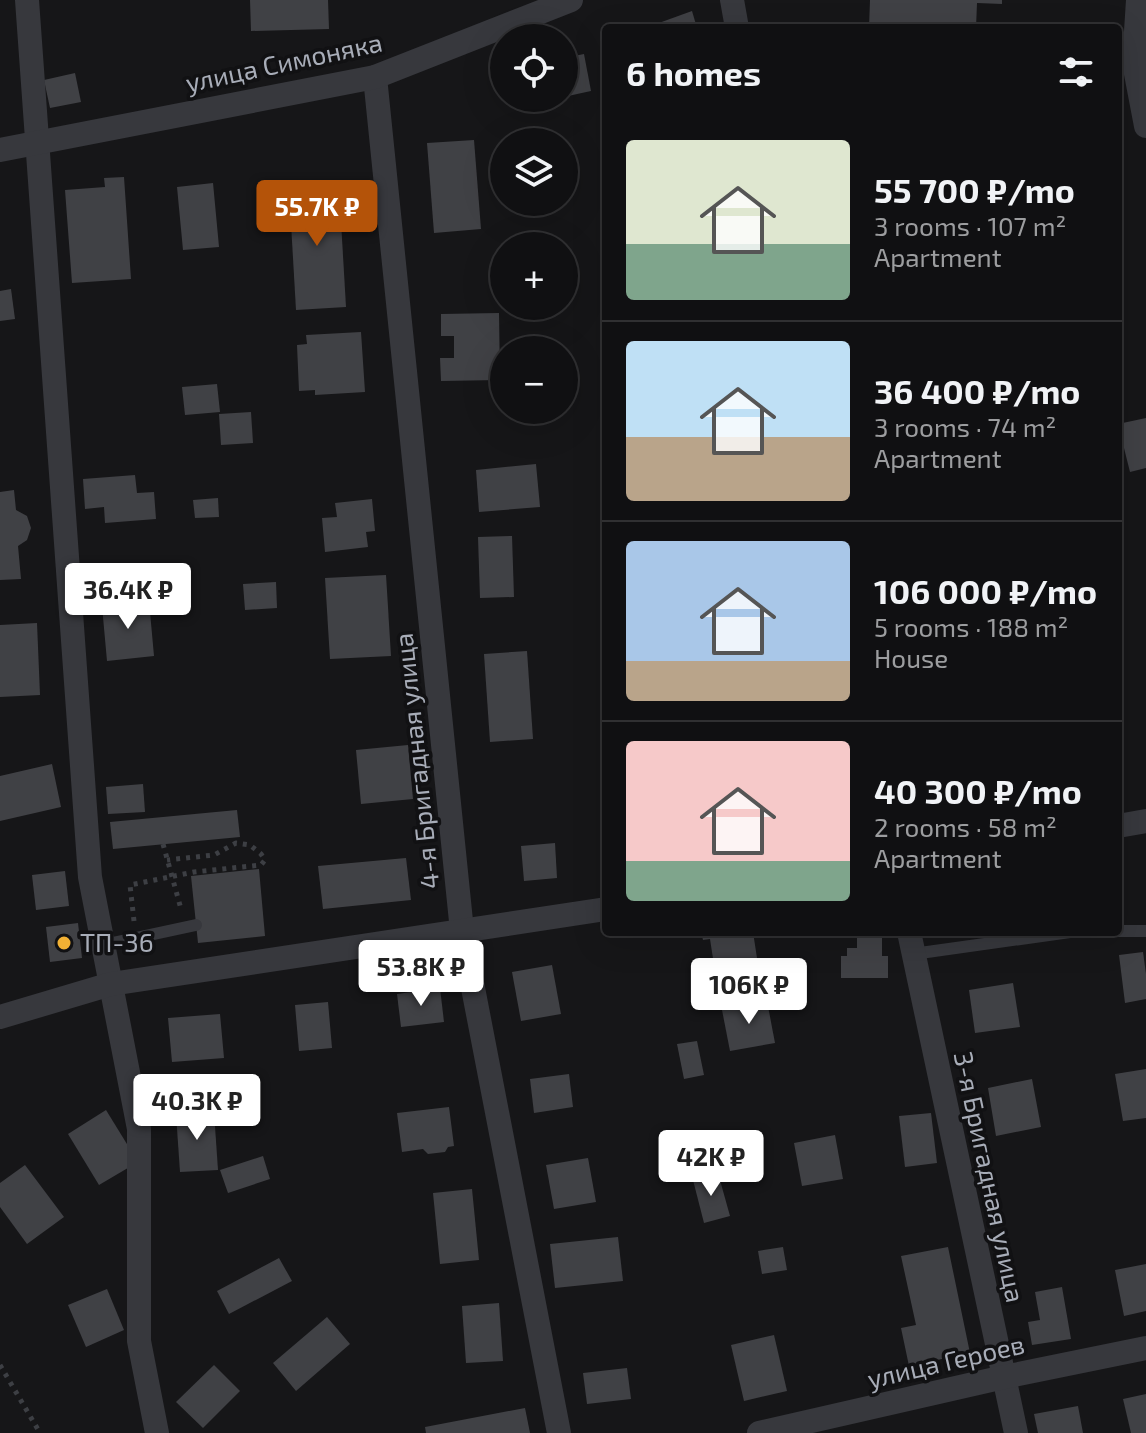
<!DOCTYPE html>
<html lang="en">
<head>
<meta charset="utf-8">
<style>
	:root { --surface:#101012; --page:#1e1e20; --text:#f1f3f6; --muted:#9c9d9f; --line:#303032; --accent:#b45309 }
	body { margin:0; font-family:"Exo 2",sans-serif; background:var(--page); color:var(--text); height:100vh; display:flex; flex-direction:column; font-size:30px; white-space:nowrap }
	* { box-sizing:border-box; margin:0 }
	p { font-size:26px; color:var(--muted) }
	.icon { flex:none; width:44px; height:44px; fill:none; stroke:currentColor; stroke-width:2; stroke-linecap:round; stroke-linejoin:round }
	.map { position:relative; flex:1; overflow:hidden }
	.sheet { position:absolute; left:602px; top:24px; width:520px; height:912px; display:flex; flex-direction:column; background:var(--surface); border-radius:8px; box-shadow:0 8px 32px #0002,0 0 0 2px var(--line) }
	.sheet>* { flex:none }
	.buttons { position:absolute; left:490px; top:24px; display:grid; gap:16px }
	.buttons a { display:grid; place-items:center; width:88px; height:88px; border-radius:50%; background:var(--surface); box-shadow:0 8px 32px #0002,0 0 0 2px var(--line); font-size:40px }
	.price { position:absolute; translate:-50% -68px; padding:0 18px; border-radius:8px; background:#fff; color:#222; font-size:26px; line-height:52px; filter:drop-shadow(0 2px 4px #0008) }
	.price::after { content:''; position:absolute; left:50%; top:48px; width:24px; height:18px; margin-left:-12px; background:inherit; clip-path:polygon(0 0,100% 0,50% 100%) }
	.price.selected { background:var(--accent); color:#fff }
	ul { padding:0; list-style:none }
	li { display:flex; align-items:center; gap:24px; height:200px; padding:0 24px }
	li+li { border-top:2px solid var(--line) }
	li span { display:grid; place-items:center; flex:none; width:224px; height:160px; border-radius:8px; color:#555 }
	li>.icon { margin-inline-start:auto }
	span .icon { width:96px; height:96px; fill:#fffc; stroke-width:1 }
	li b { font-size:34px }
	h2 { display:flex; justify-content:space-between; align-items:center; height:96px; padding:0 24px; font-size:34px }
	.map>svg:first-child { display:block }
	.building { fill:#404145 }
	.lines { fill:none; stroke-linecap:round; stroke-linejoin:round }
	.path { stroke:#3d3f44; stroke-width:5; stroke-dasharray:4 6; stroke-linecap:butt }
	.lane { stroke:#37383d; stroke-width:12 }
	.street { stroke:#37383d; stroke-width:24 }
	.poi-dot { fill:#f2b134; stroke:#111113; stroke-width:3 }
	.labels { text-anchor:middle; stroke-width:7; stroke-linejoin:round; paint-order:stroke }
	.street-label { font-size:26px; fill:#a8adb8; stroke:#111113 }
	.poi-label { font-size:26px; fill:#a8adb8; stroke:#111113; text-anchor:start }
</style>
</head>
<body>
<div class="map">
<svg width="1146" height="1433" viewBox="0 0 1146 1433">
	<rect width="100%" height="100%" fill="#161618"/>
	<g class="building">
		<path d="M250,0H328L329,29L251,31Z"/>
		<path d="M870,0H1002V4L977,3L976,28H869Z"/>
		<path d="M692,11L697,28H645Z"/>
		<path d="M584,54L591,91L568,96L564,76V58Z"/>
		<path d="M75,73L81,102L50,108L44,80Z"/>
		<path d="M474,140L481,229L434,233L427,143Z"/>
		<path d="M124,177L131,279L72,283L65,190L105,187L104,178Z"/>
		<path d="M213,183L219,247L183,250L177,187Z"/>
		<path d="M339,187L346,307L296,310L289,189Z"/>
		<path d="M11,289L15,319L0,321V291Z"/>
		<path d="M499,313L500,380L441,381L440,358H454V336H441V314Z"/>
		<path d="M361,332L365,392L315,395V390L299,391L297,345L307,344L306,335Z"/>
		<path d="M217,384L220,412L185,415L182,387Z"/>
		<path d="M251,412L253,443L221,445L219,414Z"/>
		<path d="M1146,418V468L1130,472L1118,424Z"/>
		<path d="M536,464L540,507L479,512L476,470Z"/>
		<path d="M135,475L137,493L154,492L156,519L105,523L104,507L85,509L83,479Z"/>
		<path d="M14,490L16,510L27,516L31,528L27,540L18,546L21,579L0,580V492Z"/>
		<path d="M218,498L219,517L195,518L193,500Z"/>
		<path d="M372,499L375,531L366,532L368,547L325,552L322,518L337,517L335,503Z"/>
		<path d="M512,536L514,597L480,598L478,537Z"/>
		<path d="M386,575L391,656L330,659L325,578Z"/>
		<path d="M276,582L277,608L245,610L243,584Z"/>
		<path d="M149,601L154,656L107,661L102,606Z"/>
		<path d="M37,623L40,695L0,697V625Z"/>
		<path d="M527,651L533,739L490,742L484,654Z"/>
		<path d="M408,745L413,799L361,804L356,750Z"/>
		<path d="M52,764L61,807L0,821V776Z"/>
		<path d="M143,784L145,812L108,814L106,787Z"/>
		<path d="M237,810L240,837L113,849L110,822Z"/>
		<path d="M555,843L557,878L524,881L521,846Z"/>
		<path d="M406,858L411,900L323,909L318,866Z"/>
		<path d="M259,869L265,936L198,943L191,876Z"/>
		<path d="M65,871L69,906L36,910L32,875Z"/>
		<path d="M78,923L82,958L50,962L46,927Z"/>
		<path d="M701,932H753L759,971L716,978L710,939L703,940Z"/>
		<path d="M840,932H882V956H888V978H841V956H847V948H857V936H840Z"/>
		<path d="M1143,952L1146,974V999L1125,1003L1119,955Z"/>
		<path d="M552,965L561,1014L521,1021L512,972Z"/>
		<path d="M1013,983L1020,1027L975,1033L969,990Z"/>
		<path d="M440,988L444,1022L401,1027L397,994Z"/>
		<path d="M767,1001L775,1043L730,1051L722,1010Z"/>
		<path d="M328,1002L332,1048L299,1051L295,1005Z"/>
		<path d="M220,1014L224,1058L172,1062L168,1018Z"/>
		<path d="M697,1041L704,1075L684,1079L677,1044Z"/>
		<path d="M1146,1069V1118L1123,1121L1115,1074Z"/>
		<path d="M569,1074L573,1107L534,1113L530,1079Z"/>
		<path d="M1032,1079L1041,1127L996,1136L988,1088Z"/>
		<path d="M449,1107L454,1146L448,1147L445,1152L428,1154L423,1149L402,1152L397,1113Z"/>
		<path d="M106,1110L138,1162L99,1185L68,1134Z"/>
		<path d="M214,1112L218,1170L180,1172L176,1114Z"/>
		<path d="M931,1113L937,1163L905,1167L899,1116Z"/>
		<path d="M835,1135L843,1179L802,1186L794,1143Z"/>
		<path d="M263,1156L270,1179L228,1193L220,1170Z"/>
		<path d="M588,1158L596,1202L554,1209L546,1165Z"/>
		<path d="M25,1165L64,1217L27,1244L0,1207V1183Z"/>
		<path d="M718,1173L730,1216L704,1223L693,1180Z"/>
		<path d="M472,1189L479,1260L440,1264L433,1193Z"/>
		<path d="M618,1237L623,1281L555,1288L550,1244Z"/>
		<path d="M783,1247L787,1270L762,1274L758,1251Z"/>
		<path d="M948,1247L970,1353L909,1366L901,1328L916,1325L901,1256Z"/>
		<path d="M279,1258L292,1281L229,1314L217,1291Z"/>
		<path d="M1146,1264V1311L1124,1316L1115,1270Z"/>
		<path d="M1062,1287L1071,1339L1032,1345L1028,1322L1040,1320L1035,1292Z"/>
		<path d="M107,1289L124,1330L86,1347L68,1305Z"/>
		<path d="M499,1303L503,1361L466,1363L462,1306Z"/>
		<path d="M327,1317L350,1344L296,1391L273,1363Z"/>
		<path d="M774,1335L787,1391L744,1401L731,1345Z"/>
		<path d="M214,1365L240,1391L203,1428L176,1402Z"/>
		<path d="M627,1368L631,1399L587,1404L583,1373Z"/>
		<path d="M1146,1394V1433H1131L1123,1399Z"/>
		<path d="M1078,1406L1083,1433H1038L1034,1414Z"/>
		<path d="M525,1408L530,1433H426L425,1427Z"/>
	</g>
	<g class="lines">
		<g class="path">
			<path d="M163,844L181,909"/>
			<path d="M134,921L130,885L194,872L261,865L265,860L261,854L250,845L236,843L214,855L167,860"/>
			<path d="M0,1365L40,1433"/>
		</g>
		<g class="lane">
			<path d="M1118,931H1146"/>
			<path d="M103,945L196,925"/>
			<path d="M913,954L1070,932"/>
		</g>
		<g class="street">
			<path d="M27,0L90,877L139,1129V1341L157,1433"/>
			<path d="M732,0L737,28"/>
			<path d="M1138,0L1134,63L1146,126"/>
			<path d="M375,77L462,931L559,1433"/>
			<path d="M0,150L375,77L571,0"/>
			<path d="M1118,826L1146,821"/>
			<path d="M909,932L1016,1433"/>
			<path d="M0,1017L111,984L606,909"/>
			<path d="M759,1433L1004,1377L1146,1348"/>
		</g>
	</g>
	<circle class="poi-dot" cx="64" cy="943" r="8"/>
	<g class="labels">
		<g class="street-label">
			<text transform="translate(284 63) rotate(-12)" y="9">улица Симоняка</text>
			<text transform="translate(417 761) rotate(-96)" y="9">4-я Бригадная улица</text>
			<text transform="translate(989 1177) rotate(78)" y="9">3-я Бригадная улица</text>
			<text transform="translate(946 1362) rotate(-13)" y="9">улица Героев</text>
		</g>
		<g class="poi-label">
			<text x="80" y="952">ТП-36</text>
		</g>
	</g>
</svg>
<div class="buttons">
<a><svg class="icon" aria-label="locate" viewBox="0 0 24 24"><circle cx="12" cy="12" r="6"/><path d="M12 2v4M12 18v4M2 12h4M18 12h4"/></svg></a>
<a><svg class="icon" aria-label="layers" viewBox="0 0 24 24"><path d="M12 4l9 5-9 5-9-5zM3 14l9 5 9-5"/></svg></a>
<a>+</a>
<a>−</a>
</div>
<b class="price selected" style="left:317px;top:248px">55.7K ₽</b>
<b class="price" style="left:128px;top:631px">36.4K ₽</b>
<b class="price" style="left:421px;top:1008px">53.8K ₽</b>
<b class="price" style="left:749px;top:1026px">106K ₽</b>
<b class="price" style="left:197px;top:1142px">40.3K ₽</b>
<b class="price" style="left:711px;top:1198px">42K ₽</b>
<section class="sheet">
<h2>6 homes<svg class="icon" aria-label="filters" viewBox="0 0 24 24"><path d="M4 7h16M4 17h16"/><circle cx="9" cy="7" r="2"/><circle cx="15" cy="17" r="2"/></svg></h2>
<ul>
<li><span style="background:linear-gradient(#dfe7d0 65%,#7fa58c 0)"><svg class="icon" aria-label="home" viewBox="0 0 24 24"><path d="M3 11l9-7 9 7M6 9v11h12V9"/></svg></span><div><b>55 700 ₽/mo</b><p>3 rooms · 107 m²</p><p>Apartment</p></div></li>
<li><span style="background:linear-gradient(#bfe0f5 60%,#b9a48a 0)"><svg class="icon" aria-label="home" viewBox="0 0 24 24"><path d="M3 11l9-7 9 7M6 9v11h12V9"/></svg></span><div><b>36 400 ₽/mo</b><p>3 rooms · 74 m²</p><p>Apartment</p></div></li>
<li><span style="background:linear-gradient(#a9c7e8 75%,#b9a48a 0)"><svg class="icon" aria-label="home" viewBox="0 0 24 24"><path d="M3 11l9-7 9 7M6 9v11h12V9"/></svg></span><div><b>106 000 ₽/mo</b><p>5 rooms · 188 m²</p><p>House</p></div></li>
<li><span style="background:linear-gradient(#f6c9c9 75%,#7fa58c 0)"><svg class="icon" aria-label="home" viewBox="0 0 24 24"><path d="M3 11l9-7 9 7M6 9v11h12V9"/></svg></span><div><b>40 300 ₽/mo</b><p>2 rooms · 58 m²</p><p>Apartment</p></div></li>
</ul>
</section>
</div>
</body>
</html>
